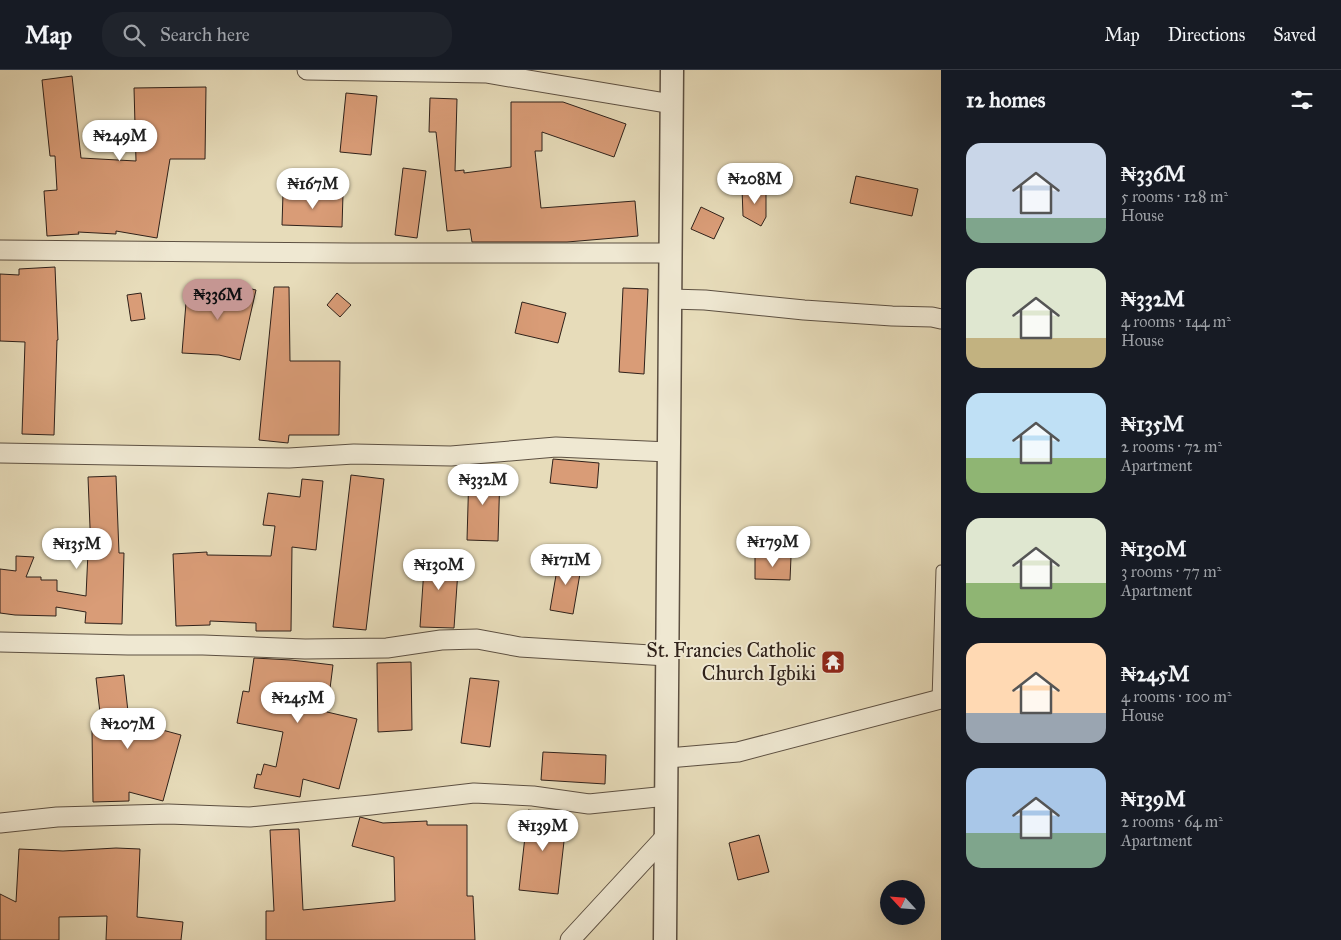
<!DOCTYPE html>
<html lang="en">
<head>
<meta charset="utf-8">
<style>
	:root { --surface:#171b24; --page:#20242c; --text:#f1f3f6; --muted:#9ea1a6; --line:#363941; --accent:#c59692 }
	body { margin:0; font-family:"IM FELL Great Primer",serif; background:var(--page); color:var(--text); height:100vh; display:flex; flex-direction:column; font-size:19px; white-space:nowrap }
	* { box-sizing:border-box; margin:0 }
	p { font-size:16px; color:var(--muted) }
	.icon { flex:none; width:28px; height:28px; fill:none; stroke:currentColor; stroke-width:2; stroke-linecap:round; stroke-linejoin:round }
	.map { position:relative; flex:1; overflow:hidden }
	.panel { display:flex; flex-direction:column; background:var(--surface); width:400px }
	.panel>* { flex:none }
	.needle { width:32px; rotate:296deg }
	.tools { position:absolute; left:880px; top:810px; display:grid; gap:10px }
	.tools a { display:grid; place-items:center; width:45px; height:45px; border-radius:50%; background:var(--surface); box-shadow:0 5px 20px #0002; font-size:25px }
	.price { position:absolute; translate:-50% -42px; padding:0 11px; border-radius:18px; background:#fff; color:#222; font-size:16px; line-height:32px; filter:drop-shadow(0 1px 2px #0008) }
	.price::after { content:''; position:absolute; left:50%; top:30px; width:15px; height:11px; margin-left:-8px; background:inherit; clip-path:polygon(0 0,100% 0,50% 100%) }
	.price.current { background:var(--accent); color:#111 }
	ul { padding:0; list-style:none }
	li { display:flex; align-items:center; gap:15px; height:125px; padding:0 25px }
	li span { display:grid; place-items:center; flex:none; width:140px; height:100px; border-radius:15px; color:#555 }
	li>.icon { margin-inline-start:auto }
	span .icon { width:60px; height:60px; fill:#fffc; stroke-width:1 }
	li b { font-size:21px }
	h2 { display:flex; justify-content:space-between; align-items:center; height:60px; padding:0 25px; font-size:21px }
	header { display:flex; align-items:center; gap:30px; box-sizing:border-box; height:70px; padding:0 25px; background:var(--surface); border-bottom:1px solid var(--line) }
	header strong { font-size:24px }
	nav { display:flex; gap:28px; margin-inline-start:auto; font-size:18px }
	.search { width:350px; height:45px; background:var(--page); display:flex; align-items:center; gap:12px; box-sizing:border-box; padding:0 18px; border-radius:20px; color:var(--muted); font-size:19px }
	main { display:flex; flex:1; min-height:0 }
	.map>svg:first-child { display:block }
	.building { fill:#d99c77; stroke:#2f211a }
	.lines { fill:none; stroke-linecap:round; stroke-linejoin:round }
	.service-casing { stroke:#5d5042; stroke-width:11 }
	.minor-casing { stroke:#5d5042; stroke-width:21 }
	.tertiary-casing { stroke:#5d5042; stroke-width:25 }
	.service { stroke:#efe8d2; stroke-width:9 }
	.minor { stroke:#efe8d2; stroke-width:19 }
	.tertiary { stroke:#efe8d2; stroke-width:22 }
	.labels { text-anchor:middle; stroke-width:4; stroke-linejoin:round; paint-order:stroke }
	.poi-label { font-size:20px; fill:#2f211a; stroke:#efe8d2; text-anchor:end }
</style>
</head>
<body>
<header>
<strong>Map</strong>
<div class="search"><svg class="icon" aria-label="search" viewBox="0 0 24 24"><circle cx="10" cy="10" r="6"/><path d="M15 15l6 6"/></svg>Search here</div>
<nav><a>Map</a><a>Directions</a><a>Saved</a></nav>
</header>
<main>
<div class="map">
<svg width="941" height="870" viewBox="0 0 941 870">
	<rect width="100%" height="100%" fill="#e7dcba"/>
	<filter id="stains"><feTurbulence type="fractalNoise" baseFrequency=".004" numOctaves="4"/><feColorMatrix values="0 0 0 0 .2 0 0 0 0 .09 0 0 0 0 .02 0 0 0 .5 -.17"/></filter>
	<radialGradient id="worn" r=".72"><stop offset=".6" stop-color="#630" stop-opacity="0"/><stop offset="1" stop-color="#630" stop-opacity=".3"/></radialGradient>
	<g class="building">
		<path d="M72,6L81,88L136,91L134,18L206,17L205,89H170L157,168L116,161V164L78,162L79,164L47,166L44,121L57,120L55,86H50L42,10Z"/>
		<path d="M346,23L377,26L371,85L340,82Z"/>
		<path d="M430,28L457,29L455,101L464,100V103L511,97V32H563L626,54L614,87L542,62V81H535L541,138L635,131L638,166L567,172H472L470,159L447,161L436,62H429Z"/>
		<path d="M403,98L426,101L417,168L395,165Z"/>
		<path d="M856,106L918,119L912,146L850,133Z"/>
		<path d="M742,118H766V147L761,156L743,146Z"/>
		<path d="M283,123L343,124L342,157L282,155Z"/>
		<path d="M701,137L724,148L714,169L691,159Z"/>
		<path d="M55,197L58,270H57L54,365L22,364L25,272L0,271V204L19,205V199Z"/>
		<path d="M225,213L256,220L240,290L219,285L182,283L187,220L223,223Z"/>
		<path d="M274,217H289L290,291H340L339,365H289L288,373L259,370Z"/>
		<path d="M623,218L648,219L644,304L619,302Z"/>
		<path d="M141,223L145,249L131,251L127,225Z"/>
		<path d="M337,223L351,235L340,247L327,235Z"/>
		<path d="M522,232L566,243L558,273L515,263Z"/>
		<path d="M553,389L599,393L597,418L550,413Z"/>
		<path d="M469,401L500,402L498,471L467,470Z"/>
		<path d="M351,405L384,409L366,560L333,557Z"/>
		<path d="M116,406L119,483H124L122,554L85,553L86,542L56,537V546L15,545L0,543V499L16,501V486L34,487L26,507H41V510H57V521L86,526L88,482H91L88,407Z"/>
		<path d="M302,409L323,411L316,480L292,477L291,561H256V553L210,551V555L176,556L173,484L207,482V485L271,486L275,456L263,455L268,423L300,427Z"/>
		<path d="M425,484L459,486L454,558L420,557Z"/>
		<path d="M755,486L791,487L790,510L755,509Z"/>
		<path d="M559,488L582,492L573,544L550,540Z"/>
		<path d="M254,588L291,590L333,595L327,642L357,649L339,719L303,709L300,727L254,718L257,704L261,705L264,694L276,697L283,662L237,653L243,621L249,622Z"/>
		<path d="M411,592L412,660L378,662L377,593Z"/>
		<path d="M124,605L129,651L181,665L163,731L129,722V731L93,732L92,660H102L96,608Z"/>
		<path d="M470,608L499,611L490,677L461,673Z"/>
		<path d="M543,682L606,685L605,714L541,710Z"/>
		<path d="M528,740L567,745L558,824L519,820Z"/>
		<path d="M360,747L383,753L427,751V755H467V826H473L475,870H266V841H274L270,760L299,759L303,840L395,831L394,787L352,776Z"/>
		<path d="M759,765L769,802L738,810L729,773Z"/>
		<path d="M116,778L140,779L137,847L183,852L181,870H106L107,846L59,847V870H0V824L16,832L19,779L63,781Z"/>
	</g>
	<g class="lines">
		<g class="service-casing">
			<path id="service" d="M937,630L941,500"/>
		</g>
		<g class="minor-casing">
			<g id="minor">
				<path d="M307,0L486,3L672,34"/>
				<path d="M0,180L350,183H671"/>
				<path d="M670,229L705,230L804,240L892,246L932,247L941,249"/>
				<path d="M0,383L289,388L354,384L451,386L556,377L669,382"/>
				<path d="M0,572L128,575H203L305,579L387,578L441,570L477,569L520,577L667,586"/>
				<path d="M668,688L738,682L941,629"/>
				<path d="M0,753L57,747L168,744L250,747L371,735L474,723L533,726L589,734L667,726"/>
				<path d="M570,870L666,766"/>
			</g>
		</g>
		<g class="tertiary-casing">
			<path id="tertiary" d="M665,870L672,0"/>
		</g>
		<use href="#service" class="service"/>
		<use href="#minor" class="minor"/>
		<use href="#tertiary" class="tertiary"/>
	</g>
	<defs>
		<g id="temple-square" transform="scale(1.25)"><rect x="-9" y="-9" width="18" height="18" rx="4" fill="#8f2418" stroke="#efe8d2"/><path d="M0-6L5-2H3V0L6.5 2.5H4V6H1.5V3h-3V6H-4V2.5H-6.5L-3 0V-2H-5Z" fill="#fff"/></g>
	</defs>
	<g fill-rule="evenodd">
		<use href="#temple-square" x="833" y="592"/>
	</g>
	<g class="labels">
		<g class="poi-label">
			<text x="816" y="587">St. Francies Catholic<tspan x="816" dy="23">Church Igbiki</tspan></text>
		</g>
	</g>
	<rect width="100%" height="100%" filter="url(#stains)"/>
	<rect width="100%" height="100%" fill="url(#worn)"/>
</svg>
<div class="tools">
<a><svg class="needle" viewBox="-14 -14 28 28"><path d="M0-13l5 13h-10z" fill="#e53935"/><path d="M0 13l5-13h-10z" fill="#9ea1a6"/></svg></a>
</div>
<b class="price" style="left:120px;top:92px">₦249M</b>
<b class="price" style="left:755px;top:135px">₦208M</b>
<b class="price" style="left:313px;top:140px">₦167M</b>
<b class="price current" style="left:218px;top:251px">₦336M</b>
<b class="price" style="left:483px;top:436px">₦332M</b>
<b class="price" style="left:773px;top:498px">₦179M</b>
<b class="price" style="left:77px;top:500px">₦135M</b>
<b class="price" style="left:566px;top:516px">₦171M</b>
<b class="price" style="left:439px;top:521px">₦130M</b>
<b class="price" style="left:298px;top:654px">₦245M</b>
<b class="price" style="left:128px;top:680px">₦207M</b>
<b class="price" style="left:543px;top:782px">₦139M</b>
</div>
<section class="panel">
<h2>12 homes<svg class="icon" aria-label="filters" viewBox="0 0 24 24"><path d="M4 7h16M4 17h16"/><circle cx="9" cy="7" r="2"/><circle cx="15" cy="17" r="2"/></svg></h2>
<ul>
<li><span style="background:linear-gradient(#c9d6e8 75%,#7fa58c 0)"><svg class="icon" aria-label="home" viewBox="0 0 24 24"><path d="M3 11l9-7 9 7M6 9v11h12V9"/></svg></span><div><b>₦336M</b><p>5 rooms · 128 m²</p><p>House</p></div></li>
<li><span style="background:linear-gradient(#dfe7d0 70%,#c2b280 0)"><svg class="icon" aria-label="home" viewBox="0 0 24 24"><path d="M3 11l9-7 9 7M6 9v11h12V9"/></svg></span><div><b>₦332M</b><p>4 rooms · 144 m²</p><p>House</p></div></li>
<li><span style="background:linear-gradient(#bfe0f5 65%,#8fb573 0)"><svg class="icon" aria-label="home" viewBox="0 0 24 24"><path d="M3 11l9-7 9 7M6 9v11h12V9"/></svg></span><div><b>₦135M</b><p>2 rooms · 72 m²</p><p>Apartment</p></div></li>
<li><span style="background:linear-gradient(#dfe7d0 65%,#8fb573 0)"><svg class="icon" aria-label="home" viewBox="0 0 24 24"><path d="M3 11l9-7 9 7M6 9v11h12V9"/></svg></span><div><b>₦130M</b><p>3 rooms · 77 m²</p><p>Apartment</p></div></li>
<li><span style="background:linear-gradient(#ffd9b3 70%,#9aa5b1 0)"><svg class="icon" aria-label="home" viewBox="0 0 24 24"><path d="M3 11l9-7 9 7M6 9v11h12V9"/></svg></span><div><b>₦245M</b><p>4 rooms · 100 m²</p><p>House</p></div></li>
<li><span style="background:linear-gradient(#a9c7e8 65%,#7fa58c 0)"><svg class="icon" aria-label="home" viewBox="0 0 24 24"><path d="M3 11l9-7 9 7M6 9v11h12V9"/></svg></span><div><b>₦139M</b><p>2 rooms · 64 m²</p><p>Apartment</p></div></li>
</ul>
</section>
</main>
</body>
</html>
